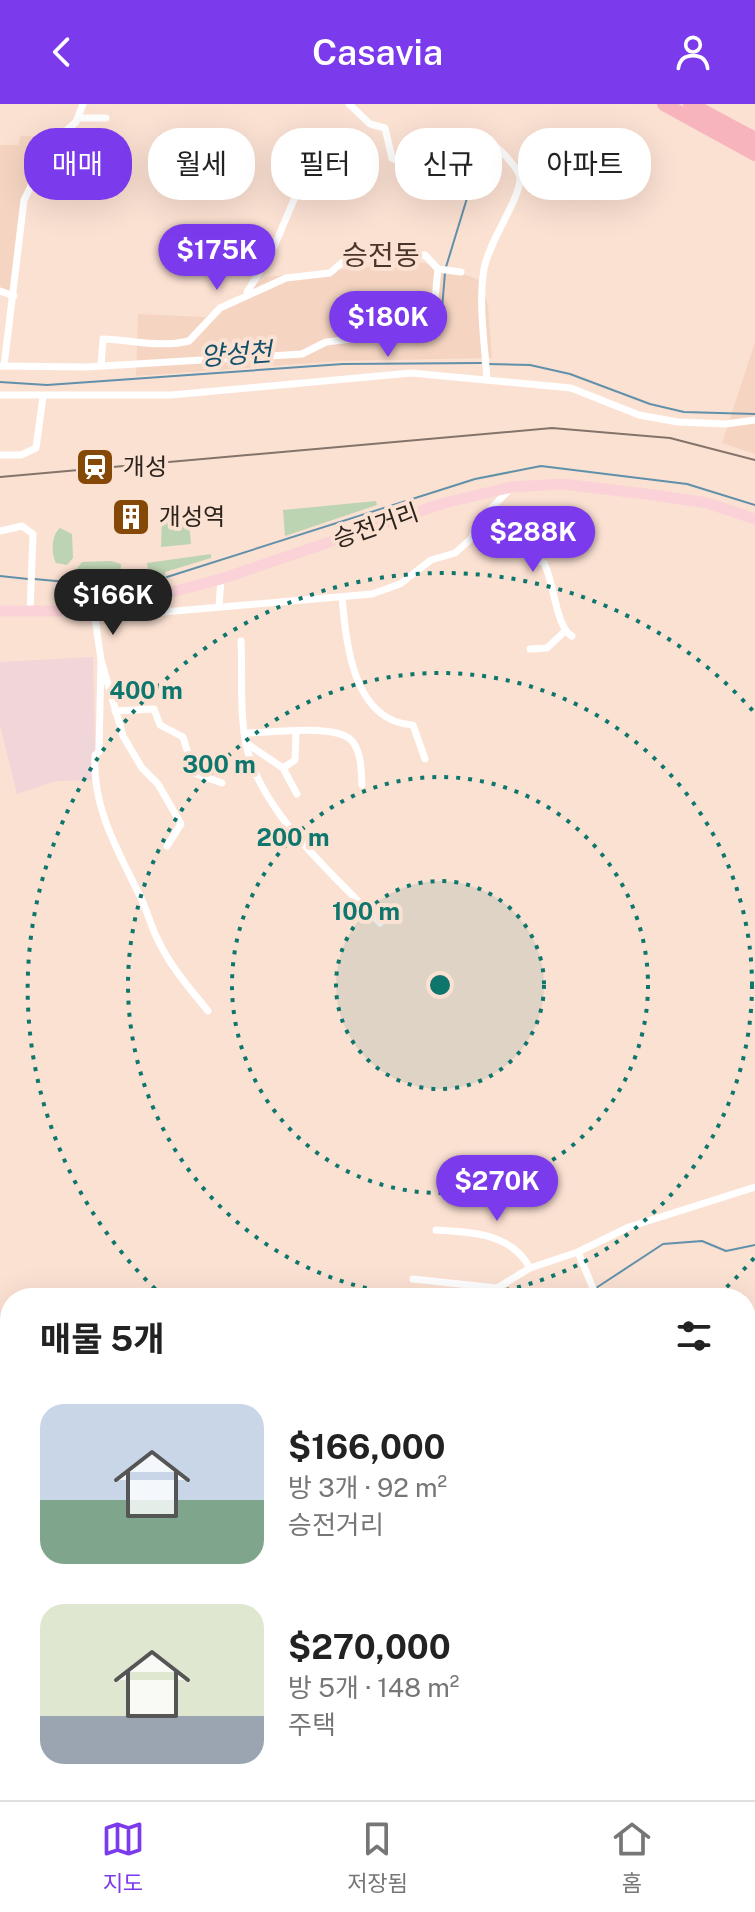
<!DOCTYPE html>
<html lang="ko">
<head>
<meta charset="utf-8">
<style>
	:root { --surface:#fff; --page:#f6f6f6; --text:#222; --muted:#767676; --line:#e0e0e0; --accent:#7c3aed }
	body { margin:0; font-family:"Public Sans","Noto Sans KR",sans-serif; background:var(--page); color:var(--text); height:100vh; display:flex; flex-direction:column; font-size:30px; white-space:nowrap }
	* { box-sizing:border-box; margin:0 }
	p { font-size:26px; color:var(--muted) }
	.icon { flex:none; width:44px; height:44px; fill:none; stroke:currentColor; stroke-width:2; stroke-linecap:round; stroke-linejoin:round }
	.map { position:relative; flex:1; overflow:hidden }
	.sheet { position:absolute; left:0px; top:1184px; width:756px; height:512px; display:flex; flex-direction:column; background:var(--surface); border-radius:32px 32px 0 0; box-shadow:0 8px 32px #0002 }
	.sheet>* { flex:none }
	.banner { position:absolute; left:24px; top:24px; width:708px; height:72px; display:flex; gap:16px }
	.price { position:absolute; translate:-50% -68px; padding:0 18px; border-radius:28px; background:var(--accent); color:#fff; font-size:26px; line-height:52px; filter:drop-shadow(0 2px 4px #0008) }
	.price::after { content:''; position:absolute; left:50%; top:48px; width:24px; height:18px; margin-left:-12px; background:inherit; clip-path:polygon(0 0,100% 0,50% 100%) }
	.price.selected { background:#222; color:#fff }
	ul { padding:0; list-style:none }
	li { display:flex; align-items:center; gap:24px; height:200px; padding:0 40px }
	li span { display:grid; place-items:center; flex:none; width:224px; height:160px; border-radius:24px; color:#555 }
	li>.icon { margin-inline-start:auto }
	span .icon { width:96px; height:96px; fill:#fffc; stroke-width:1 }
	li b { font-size:34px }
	h2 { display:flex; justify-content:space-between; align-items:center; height:96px; padding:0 40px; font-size:34px }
	.chip { padding:0 28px; border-radius:32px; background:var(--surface); box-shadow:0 8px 32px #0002; font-size:28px; line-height:72px }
	.chip.selected { background:var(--accent); color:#fff }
	header { display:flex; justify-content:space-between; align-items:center; height:104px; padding:0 40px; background:var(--accent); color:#fff; font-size:36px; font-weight:600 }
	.tabs { display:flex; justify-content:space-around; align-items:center; height:112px; border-top:2px solid var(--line); background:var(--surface); font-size:22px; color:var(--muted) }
	.tabs a { display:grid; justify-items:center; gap:4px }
	.tabs .selected { color:var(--accent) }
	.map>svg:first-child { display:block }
	.built { fill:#f5d5c2 }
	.education { fill:#f0d5d9 }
	.green { fill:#bdd4b2 }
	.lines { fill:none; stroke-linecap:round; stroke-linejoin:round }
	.stream { stroke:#6190aa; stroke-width:2 }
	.minor { stroke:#fff; stroke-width:7 }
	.primary { stroke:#fbd2d7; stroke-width:11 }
	.motorway { stroke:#f8b4bd; stroke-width:14 }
	.rail { stroke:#84736a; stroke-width:2 }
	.ring { fill:none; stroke:#0f766e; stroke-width:4; stroke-dasharray:4 8 }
	.labels { text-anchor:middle; stroke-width:8; stroke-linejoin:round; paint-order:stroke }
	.poi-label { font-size:24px; fill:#2c231d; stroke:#fbe1d2; text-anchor:start }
	.street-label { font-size:24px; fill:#2c231d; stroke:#fbe1d2 }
	.water-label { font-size:26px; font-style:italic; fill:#124f6b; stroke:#fbe1d2 }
	.quarter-label { font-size:28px; fill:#493529; stroke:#fbe1d2 }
	.centre { fill:#0f766e; stroke:#fbe1d2; stroke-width:4 }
	.ring-label { font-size:24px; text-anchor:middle; font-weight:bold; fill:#0f766e; stroke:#fbe1d2; stroke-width:8; stroke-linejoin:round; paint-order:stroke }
</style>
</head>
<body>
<header><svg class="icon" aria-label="back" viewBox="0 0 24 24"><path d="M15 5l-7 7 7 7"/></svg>Casavia<svg class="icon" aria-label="person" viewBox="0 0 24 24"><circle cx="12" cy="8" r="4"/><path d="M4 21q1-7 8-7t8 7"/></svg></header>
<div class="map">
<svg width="755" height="1696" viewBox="0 0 755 1696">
	<rect width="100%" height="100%" fill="#fbe1d2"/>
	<g class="built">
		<path d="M21,32L54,33L23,96L12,195L0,190V41H18Z"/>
		<path d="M415,158L440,161L479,176L488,201L492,254L339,257L136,272L138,210L205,213L267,173Z"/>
		<path d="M755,238V350L722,339Z"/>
	</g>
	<path class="education" d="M93,553L95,643L92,676L56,677L17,690L0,621V558Z"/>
	<g class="green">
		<path d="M376,397L377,401L285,432L283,406Z"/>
		<path d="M188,407L191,440L161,443L162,409Z"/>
		<path d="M60,424L72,430L73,454L67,461L56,459C51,450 51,431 60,424Z"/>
		<path d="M211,450V454L165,468L166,477L150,481L147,459Z"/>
		<path d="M111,457L121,460L120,472L110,473L109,485L100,486L102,476L70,473L82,458Z"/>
		<path d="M746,1379L755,1404V1448L746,1447Z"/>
		<path d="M755,1470V1664L746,1662V1481Z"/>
	</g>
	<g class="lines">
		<g class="stream">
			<path d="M446,163L475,68L489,44"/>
			<path d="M441,216L445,169"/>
			<path d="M488,260L530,261L570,270L650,300L684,308L755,310"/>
			<path d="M0,278L47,281L343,260L481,259"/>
			<path d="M0,472L28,475"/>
			<path d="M167,473L475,375L541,362L687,380L755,401"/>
			<path d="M34,475L100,481"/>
			<path d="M110,480H120"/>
			<path d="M596,1184L663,1140L702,1137L726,1147L755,1141"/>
			<path d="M524,1194C554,1176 563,1200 590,1187"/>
		</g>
		<g class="minor">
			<path d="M349,0L370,20L385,24L392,54L402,59L447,56C452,49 458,36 464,30C478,20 521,63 520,75C519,97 489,137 484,165C478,200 485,241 487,276"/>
			<path d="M78,14H106"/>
			<path d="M438,165L461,168"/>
			<path d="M0,187L14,192"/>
			<path d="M247,188L271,150L301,79"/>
			<path d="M0,262L86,263L302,250L326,238L413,228"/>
			<path d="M4,262L24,96L53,38L76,18L83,0"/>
			<path d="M101,262L103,235C133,236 159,244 189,237L220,204L286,174L330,169L347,154L425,151L438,165L433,214"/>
			<path d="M0,291H171L411,269L571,284L639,311L678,318L726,320L755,316"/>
			<path d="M0,351H21L36,344L43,293"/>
			<path d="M481,414L500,442L544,459C554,478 556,524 572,532"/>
			<path d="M0,427L22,422L33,430L30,508"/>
			<path d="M342,493C346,539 353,618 413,621L425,655"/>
			<path d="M219,502L221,475"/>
			<path d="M98,507L95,514L372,490L400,480L431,456L455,449L472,434L477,419L509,386"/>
			<path d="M95,514L101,556L123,632L142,664L158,680L181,720L167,742"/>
			<path d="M241,537C243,574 238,620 250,655C270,716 336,774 380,819"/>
			<path d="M530,545L547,544L564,528"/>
			<path d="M101,556L99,648L95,651C92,703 117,745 139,790C147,805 150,821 158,836C170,862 190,885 208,907"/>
			<path d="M115,607L154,605L160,621L183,633L194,669L222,679"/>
			<path d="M245,629C270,629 337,619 352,637C362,649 361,667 362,681"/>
			<path d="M246,639L283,664L297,690"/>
			<path d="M283,664L295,656L296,628"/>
			<path d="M436,1126C472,1128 511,1129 530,1164"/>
			<path d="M578,1148L597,1194"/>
			<path d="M413,1175L497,1184"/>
			<path d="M492,1194L497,1184L530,1164L578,1148L629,1123L755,1083"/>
			<path d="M0,1244L10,1257"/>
		</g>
		<path class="primary" d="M0,507H98L145,495L221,475L444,399L512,383L563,380L654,391L707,399L755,415"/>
		<g class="motorway">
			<path d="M664,0L755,50"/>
			<path d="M690,0L755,35"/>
		</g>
		<path class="rail" d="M0,373L552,324L670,334L755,356"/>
	</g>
	<circle cx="440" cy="881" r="104" fill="#0f766e" fill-opacity=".12"/>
	<g class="ring">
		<circle cx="440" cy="881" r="104"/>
		<circle cx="440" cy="881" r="208"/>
		<circle cx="440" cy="881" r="312"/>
		<path d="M754 1154A416 416 0 0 1 716 1193M164 1193A416 416 0 1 1 754 608"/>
	</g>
	<defs>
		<g id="station-square" transform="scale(2)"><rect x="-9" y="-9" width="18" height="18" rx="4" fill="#864807" stroke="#fbe1d2"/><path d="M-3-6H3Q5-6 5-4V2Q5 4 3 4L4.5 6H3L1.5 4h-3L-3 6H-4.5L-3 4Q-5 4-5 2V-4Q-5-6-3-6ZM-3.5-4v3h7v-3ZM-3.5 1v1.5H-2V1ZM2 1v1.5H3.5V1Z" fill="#fff"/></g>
		<g id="building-square" transform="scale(2)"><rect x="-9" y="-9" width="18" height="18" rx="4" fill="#864807" stroke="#fbe1d2"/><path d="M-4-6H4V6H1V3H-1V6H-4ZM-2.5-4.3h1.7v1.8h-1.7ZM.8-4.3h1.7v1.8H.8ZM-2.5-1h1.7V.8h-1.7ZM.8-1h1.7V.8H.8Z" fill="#fff"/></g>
	</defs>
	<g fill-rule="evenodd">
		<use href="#station-square" x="95" y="363"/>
		<use href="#building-square" x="131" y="413"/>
	</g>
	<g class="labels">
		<g class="poi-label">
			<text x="123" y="371">개성</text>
			<text x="159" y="421">개성역</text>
		</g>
		<g class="street-label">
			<text transform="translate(376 422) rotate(-19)" y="8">승전거리</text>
		</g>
		<g class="water-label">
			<text transform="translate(236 250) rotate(-4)" y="9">양성천</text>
		</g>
		<g class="quarter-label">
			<text x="381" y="161">승전동</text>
		</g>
	</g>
	<circle cx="440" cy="881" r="12" class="centre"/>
	<g class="ring-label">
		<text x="146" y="595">400 m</text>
		<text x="219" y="669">300 m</text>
		<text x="293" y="742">200 m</text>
		<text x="366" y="816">100 m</text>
	</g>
</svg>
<b class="price" style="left:217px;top:188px">$175K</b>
<b class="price" style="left:388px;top:255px">$180K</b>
<b class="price" style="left:533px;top:470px">$288K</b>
<b class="price selected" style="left:113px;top:533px">$166K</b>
<b class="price" style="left:497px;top:1119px">$270K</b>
<div class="banner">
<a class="chip selected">매매</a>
<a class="chip">월세</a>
<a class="chip">필터</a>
<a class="chip">신규</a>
<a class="chip">아파트</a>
</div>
<section class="sheet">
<h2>매물 5개<svg class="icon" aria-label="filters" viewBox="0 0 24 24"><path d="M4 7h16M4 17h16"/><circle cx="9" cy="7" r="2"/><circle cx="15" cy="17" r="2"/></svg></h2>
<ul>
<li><span style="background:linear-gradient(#c9d6e8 60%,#7fa58c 0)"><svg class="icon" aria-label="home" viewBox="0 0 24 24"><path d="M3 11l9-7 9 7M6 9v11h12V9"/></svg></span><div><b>$166,000</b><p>방 3개 · 92 m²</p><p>승전거리</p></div></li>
<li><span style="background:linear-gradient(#dfe7d0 70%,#9aa5b1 0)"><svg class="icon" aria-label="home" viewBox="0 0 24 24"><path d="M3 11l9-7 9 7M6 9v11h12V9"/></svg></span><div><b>$270,000</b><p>방 5개 · 148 m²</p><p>주택</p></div></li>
</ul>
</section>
</div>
<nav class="tabs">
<a class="selected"><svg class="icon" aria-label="map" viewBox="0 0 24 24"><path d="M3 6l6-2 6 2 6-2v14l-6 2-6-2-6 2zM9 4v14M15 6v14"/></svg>지도</a>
<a><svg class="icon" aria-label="saved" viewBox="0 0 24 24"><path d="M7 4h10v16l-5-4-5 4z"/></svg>저장됨</a>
<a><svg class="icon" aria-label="home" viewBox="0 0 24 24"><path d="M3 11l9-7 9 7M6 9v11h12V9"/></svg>홈</a>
</nav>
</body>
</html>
